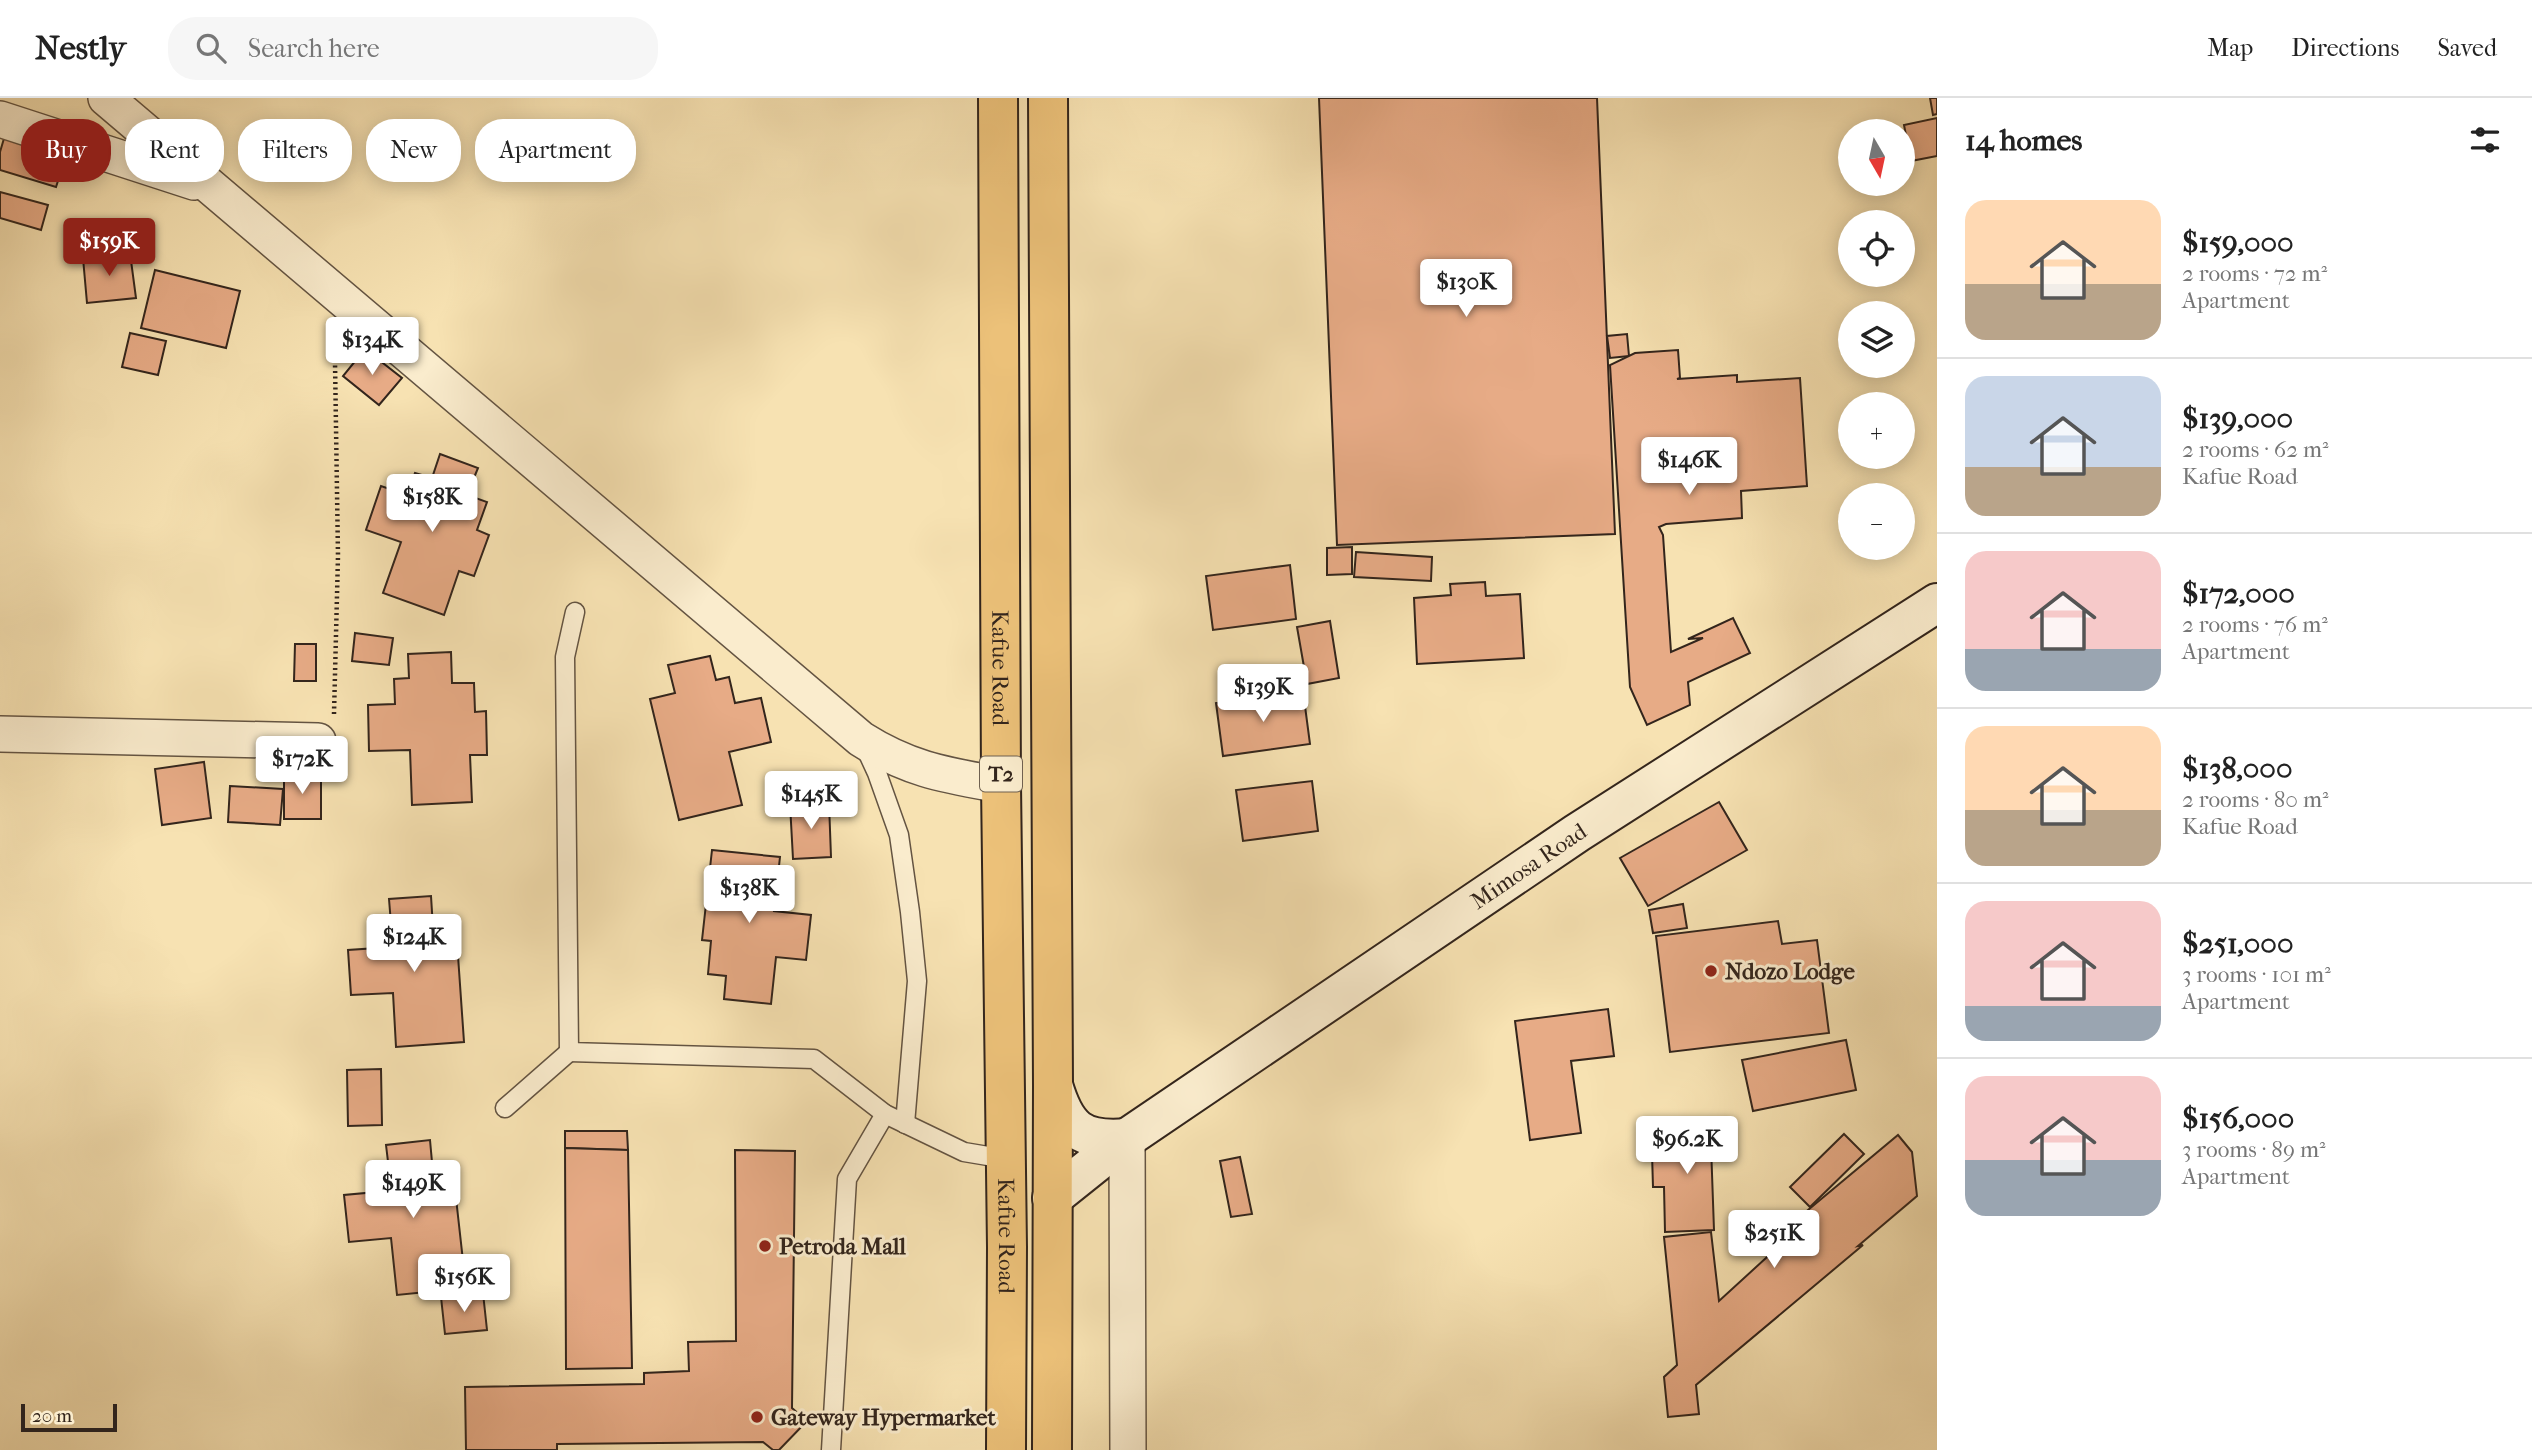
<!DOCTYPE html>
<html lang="en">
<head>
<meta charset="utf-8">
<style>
	:root { --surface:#fff; --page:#f6f6f6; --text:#222; --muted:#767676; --line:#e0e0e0; --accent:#8f2418 }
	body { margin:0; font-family:"IM FELL French Canon",serif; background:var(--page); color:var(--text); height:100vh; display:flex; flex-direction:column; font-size:26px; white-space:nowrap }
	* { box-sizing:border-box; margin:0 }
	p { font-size:23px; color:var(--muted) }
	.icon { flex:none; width:38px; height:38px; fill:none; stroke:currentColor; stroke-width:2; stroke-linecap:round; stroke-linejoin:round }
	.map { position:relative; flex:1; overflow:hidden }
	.panel { display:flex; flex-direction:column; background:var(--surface); width:595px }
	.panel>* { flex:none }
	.hud { position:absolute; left:21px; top:21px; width:665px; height:63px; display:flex; gap:14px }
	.needle { width:46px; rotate:171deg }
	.buttons { position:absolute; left:1838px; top:21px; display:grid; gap:14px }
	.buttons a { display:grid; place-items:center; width:77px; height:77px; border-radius:50%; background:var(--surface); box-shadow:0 4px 18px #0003; font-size:35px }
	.scale { position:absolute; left:21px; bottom:18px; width:96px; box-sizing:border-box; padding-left:7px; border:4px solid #33251c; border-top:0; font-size:19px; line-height:24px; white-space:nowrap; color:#33251c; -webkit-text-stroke:5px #faeccd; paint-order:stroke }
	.price { position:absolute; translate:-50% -60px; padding:0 16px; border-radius:7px; background:#fff; color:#222; font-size:23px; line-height:46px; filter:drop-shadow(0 2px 4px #0008) }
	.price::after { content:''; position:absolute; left:50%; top:42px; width:21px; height:16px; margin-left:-10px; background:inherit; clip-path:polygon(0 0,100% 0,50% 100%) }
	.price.on { background:var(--accent); color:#fff }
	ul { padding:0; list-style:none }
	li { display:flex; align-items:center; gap:21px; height:175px; padding:0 28px }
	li+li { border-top:2px solid var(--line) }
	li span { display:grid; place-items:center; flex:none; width:196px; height:140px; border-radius:21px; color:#555 }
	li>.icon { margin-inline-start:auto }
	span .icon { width:84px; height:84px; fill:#fffc; stroke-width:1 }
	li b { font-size:30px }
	h2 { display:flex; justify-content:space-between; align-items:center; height:84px; padding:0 28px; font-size:30px }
	.pill { padding:0 24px; border-radius:28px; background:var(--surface); box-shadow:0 4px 18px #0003; font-size:24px; line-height:63px }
	.pill.on { background:var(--accent); color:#fff }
	header { display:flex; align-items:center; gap:42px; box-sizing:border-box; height:98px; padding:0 35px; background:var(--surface); border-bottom:2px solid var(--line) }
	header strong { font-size:33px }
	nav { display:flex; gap:38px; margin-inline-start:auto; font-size:24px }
	.search { width:490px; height:63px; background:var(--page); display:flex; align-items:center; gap:18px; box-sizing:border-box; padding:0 24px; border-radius:28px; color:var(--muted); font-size:26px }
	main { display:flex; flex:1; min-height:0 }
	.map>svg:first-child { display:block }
	.building { fill:#e7ab86; stroke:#33251c; stroke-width:2 }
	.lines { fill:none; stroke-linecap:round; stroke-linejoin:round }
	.lane-casing { stroke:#645442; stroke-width:21 }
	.street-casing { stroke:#645442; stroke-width:38 }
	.secondary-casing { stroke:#33251c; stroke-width:42 }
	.highway-casing { stroke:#33251c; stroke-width:42 }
	.path { stroke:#33251c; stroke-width:4.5; stroke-dasharray:2 3.5; stroke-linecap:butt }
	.lane { stroke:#faeccd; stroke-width:18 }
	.street { stroke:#faeccd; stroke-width:35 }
	.secondary { stroke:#faeccd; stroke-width:38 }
	.highway { stroke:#ecc179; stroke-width:38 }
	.poi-dot { fill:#8f2418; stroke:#faeccd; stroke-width:2.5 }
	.labels { text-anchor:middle; stroke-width:6; stroke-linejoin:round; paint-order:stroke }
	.shield { fill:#faeccd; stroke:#6f6151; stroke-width:2 }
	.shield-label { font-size:21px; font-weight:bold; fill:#33251c }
	.street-label { font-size:23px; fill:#33251c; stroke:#faeccd }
	.poi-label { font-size:23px; font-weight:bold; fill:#33251c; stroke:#faeccd; text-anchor:start }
</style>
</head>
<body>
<header>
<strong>Nestly</strong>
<div class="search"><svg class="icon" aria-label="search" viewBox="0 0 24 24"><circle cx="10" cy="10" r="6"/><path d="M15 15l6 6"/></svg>Search here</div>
<nav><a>Map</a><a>Directions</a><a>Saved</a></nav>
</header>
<main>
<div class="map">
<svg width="1937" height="1352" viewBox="0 0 1937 1352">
	<rect width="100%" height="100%" fill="#f7e2b2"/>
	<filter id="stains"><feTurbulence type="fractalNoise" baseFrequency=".00286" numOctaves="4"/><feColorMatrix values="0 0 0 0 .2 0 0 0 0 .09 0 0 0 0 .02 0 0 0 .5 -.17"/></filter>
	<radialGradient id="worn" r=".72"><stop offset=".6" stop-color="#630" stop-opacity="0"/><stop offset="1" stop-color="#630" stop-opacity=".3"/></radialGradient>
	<g class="building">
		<path d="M1319,0H1597L1615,436L1337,447Z"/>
		<path d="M1930,0H1937V16L1933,17Z"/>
		<path d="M1937,20V58L1911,63L1904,27Z"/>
		<path d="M5,37L67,55L56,89L0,72V54Z"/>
		<path d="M0,94L48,107L41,132L0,120Z"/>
		<path d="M130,155L136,200L87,205L83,160Z"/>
		<path d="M155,172L240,193L226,250L141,230Z"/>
		<path d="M130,235L166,243L158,277L122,269Z"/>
		<path d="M1627,236L1629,258L1610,260L1607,238Z"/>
		<path d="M365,251L402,280L379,307L343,278Z"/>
		<path d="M1678,252L1680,280L1677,281L1737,277V284L1800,280L1807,388L1741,393L1742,420L1666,426L1659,429L1663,437L1671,554L1703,540L1688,541L1733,520L1750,555L1688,584L1690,607L1647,627L1630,589L1610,267L1635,255Z"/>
		<path d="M440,356L478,370L467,397L487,404L477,432L489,437L474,478L459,473L444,517L383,495L401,444L366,432L381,388L407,397L415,375L432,380Z"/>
		<path d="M1352,449V476L1327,477V450Z"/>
		<path d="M1356,454L1432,459L1431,483L1354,479Z"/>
		<path d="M1290,467L1296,521L1213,532L1206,478Z"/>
		<path d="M1485,484L1486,498L1520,496L1524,560L1417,566L1414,500L1451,497L1450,486Z"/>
		<path d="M1330,523L1339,580L1307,586L1297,529Z"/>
		<path d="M355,535L393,540L389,567L352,563Z"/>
		<path d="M295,546H316V583H294Z"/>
		<path d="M451,554L452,585H474L475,614L486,613L487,657H470L472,704L412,707L410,652L369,653L368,607L395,606L394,581L409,580L408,556Z"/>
		<path d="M710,558L716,582L729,579L735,605L761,600L771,644L729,654L742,707L679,722L650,601L675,595L668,567Z"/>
		<path d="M1303,593L1310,646L1223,658L1216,605Z"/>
		<path d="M204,664L211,720L162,727L155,671Z"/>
		<rect x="284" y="675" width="37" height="46"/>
		<path d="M1312,683L1318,733L1243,743L1236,692Z"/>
		<path d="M230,688L283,691L280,727L228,724Z"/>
		<path d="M1719,704L1747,752L1648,808L1620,760Z"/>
		<path d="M829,705L831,759L793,761L790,706Z"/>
		<path d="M712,752L780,759L774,813L811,817L806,862L776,859L771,906L724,901L726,878L708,876L711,843L702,842Z"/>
		<path d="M431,798L433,830L456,829L464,944L396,949L393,895L351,897L348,852L377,850L375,827L391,826L389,801Z"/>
		<path d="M1683,806L1687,830L1653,835L1649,812Z"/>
		<path d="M1778,823L1782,846L1817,842L1829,935L1670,954L1656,838Z"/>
		<path d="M1608,911L1614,958L1571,963L1581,1035L1530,1042L1515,923Z"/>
		<path d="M1846,942L1856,992L1753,1013L1742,962Z"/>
		<path d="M381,971L382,1027L348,1028L347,972Z"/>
		<path d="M1710,1019L1714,1132L1665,1134L1664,1089H1653L1652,1055L1673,1054L1671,1020Z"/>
		<path d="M565,1033H627L628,1052L565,1050Z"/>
		<path d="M1844,1036L1864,1056L1810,1109L1790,1089Z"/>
		<path d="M1898,1037L1912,1054L1917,1098L1858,1148L1863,1147L1696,1287L1699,1316L1668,1319L1664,1279L1677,1267L1664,1139L1711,1134L1719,1203L1790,1138L1784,1132Z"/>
		<path d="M430,1042L433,1075L453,1073L466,1190L397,1197L391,1140L349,1144L344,1097L376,1094L373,1073L389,1072L386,1047Z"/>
		<path d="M565,1050L628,1052L632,1270L566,1271Z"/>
		<path d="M735,1052L795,1053L792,1310L807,1323L779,1352H773L763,1344L557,1346V1352H466L465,1289L644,1286V1275L689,1273L688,1244L736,1243Z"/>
		<path d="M1240,1059L1252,1116L1231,1119L1220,1063Z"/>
		<path d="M483,1195L487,1232L445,1236L441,1199Z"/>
	</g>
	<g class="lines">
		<g class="lane-casing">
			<g id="lane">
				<path d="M575,514L565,559L569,954L814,961L885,1016L964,1054L1006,1061"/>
				<path d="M865,649L877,675L899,737L910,814L917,883L905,1026"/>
				<path d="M505,1010L569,954"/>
				<path d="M831,1352L847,1081L885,1016"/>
			</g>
		</g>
		<g class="street-casing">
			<g id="street">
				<path d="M106,0L861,641C910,672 946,677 1001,687"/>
				<path d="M0,21L194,84"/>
				<path d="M0,636L318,643"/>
				<path d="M1127,1040L1128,1352"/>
			</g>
		</g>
		<g class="secondary-casing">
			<g id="secondary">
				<path d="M1053,987C1066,1031 1081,1044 1127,1040"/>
				<path id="s1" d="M1052,1100L1127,1040L1577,735L1937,505"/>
			</g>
		</g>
		<g class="highway-casing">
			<g id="highway">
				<path id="s2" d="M998,0L1001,687L1007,1149L1006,1352"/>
				<path d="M1048,0L1053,987L1052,1352"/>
			</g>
		</g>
		<path class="path" d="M334,616L338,458L335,264L339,240"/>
		<use href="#lane" class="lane"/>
		<use href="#street" class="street"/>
		<use href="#secondary" class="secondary"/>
		<use href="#highway" class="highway"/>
	</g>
	<g class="poi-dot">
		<circle cx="1711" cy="873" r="7"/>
		<circle cx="765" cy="1148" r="7"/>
		<circle cx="757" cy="1319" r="7"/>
	</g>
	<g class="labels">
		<rect class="shield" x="980" y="658.5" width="42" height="35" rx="5"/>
		<g class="shield-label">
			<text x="1001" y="683">T2</text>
		</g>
		<g class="street-label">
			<text dy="8" stroke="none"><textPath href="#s2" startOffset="570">Kafue Road</textPath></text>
			<text dy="8" stroke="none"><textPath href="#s1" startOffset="581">Mimosa Road</textPath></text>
			<text dy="8" stroke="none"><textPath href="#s2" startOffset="1138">Kafue Road</textPath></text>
		</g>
		<g class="poi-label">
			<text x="1725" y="881">Ndozo Lodge</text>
			<text x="779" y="1156">Petroda Mall</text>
			<text x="771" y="1327">Gateway Hypermarket</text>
		</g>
	</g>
	<rect width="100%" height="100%" filter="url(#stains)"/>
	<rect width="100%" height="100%" fill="url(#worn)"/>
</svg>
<div class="buttons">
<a><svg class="needle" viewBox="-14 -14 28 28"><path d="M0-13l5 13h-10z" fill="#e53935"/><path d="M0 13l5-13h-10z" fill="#767676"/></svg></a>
<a><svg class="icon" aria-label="locate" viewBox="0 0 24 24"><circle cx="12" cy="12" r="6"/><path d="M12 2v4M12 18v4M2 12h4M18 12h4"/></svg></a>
<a><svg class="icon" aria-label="layers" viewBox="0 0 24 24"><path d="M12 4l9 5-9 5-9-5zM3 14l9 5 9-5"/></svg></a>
<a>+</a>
<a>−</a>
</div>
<div class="scale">20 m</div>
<b class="price on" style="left:109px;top:180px">$159K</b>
<b class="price" style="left:1466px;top:221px">$130K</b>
<b class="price" style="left:372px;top:279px">$134K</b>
<b class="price" style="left:1689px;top:399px">$146K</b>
<b class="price" style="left:432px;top:436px">$158K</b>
<b class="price" style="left:1263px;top:626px">$139K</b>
<b class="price" style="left:302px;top:698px">$172K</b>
<b class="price" style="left:811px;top:733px">$145K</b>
<b class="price" style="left:749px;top:827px">$138K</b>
<b class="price" style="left:414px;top:876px">$124K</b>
<b class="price" style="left:1687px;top:1078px">$96.2K</b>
<b class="price" style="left:413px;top:1122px">$149K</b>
<b class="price" style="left:1774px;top:1172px">$251K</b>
<b class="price" style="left:464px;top:1216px">$156K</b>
<div class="hud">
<a class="pill on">Buy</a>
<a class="pill">Rent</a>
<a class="pill">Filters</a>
<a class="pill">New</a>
<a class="pill">Apartment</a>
</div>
</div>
<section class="panel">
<h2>14 homes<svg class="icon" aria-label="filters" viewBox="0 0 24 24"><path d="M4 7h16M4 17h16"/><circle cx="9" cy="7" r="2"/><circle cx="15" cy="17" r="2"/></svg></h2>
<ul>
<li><span style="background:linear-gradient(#ffd9b3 60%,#b9a48a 0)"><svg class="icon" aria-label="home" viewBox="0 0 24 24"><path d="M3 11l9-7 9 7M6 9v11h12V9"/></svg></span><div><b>$159,000</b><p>2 rooms · 72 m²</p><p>Apartment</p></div></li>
<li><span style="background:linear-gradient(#c9d6e8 65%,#b9a48a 0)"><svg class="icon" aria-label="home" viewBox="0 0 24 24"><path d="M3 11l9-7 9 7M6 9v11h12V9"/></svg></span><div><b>$139,000</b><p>2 rooms · 62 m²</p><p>Kafue Road</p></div></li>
<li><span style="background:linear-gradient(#f6c9c9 70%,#9aa5b1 0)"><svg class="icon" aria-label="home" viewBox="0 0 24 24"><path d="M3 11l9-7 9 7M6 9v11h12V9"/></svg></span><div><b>$172,000</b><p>2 rooms · 76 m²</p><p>Apartment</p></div></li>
<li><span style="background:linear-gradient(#ffd9b3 60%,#b9a48a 0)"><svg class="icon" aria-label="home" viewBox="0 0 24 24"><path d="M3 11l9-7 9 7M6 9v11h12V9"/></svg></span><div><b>$138,000</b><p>2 rooms · 80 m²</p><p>Kafue Road</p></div></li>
<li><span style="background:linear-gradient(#f6c9c9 75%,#9aa5b1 0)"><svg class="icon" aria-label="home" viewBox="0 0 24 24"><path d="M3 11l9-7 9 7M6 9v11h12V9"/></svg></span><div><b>$251,000</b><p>3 rooms · 101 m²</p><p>Apartment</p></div></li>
<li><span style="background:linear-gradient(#f6c9c9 60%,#9aa5b1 0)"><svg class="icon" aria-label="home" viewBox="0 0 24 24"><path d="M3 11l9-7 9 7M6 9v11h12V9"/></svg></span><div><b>$156,000</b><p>3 rooms · 89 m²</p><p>Apartment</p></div></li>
</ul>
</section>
</main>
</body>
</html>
